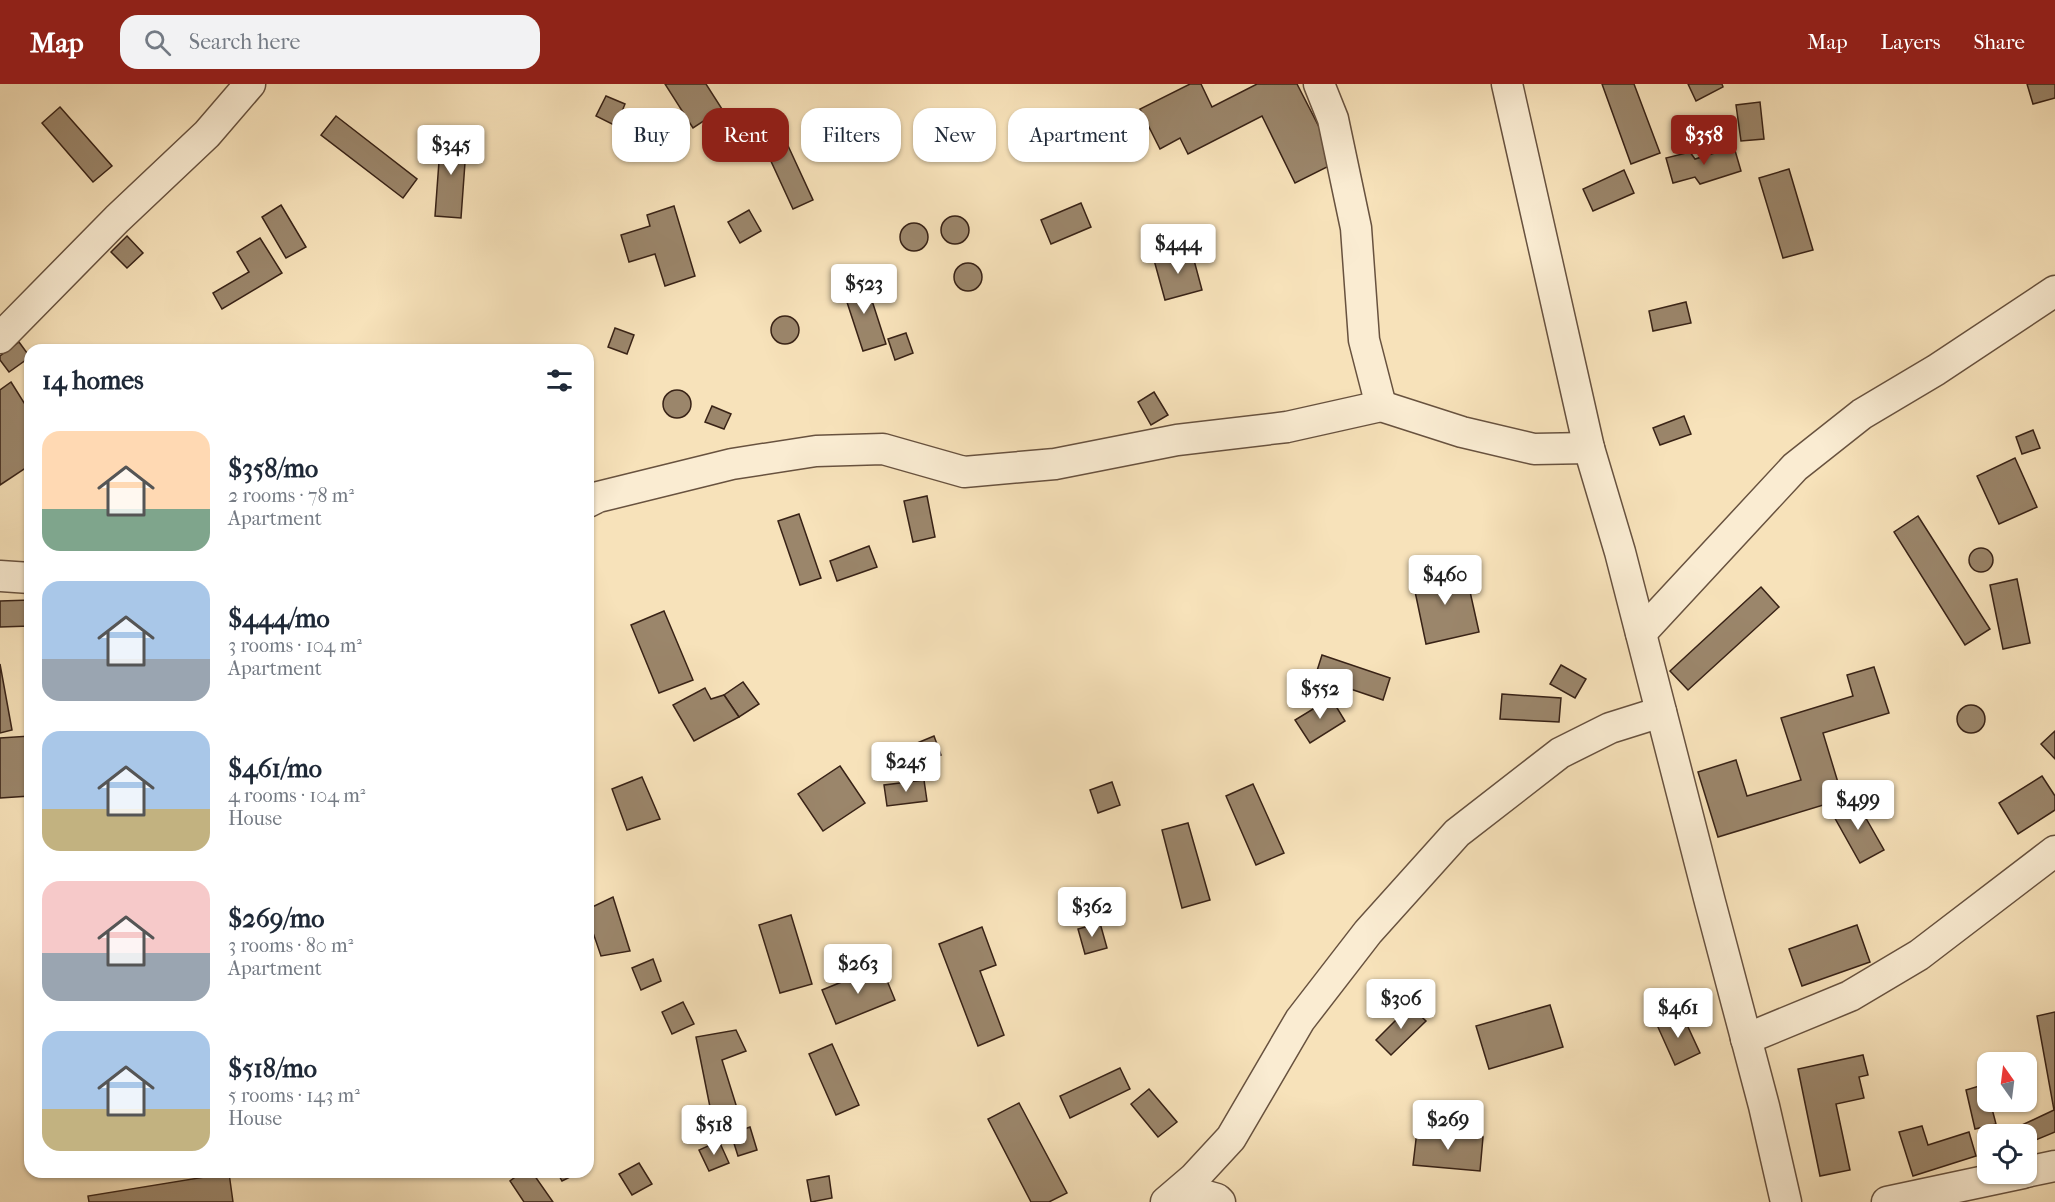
<!DOCTYPE html>
<html lang="en">
<head>
<meta charset="utf-8">
<style>
	:root { --surface:#fff; --page:#f2f2f3; --text:#1f2937; --muted:#747a83; --accent:#8f2418 }
	body { margin:0; font-family:"IM FELL French Canon",serif; background:var(--page); color:var(--text); height:100vh; display:flex; flex-direction:column; font-size:22px; white-space:nowrap }
	* { box-sizing:border-box; margin:0 }
	p { font-size:20px; color:var(--muted) }
	.icon { flex:none; width:33px; height:33px; fill:none; stroke:currentColor; stroke-width:2; stroke-linecap:round; stroke-linejoin:round }
	.map { position:relative; flex:1; overflow:hidden }
	.panel { position:absolute; left:24px; top:260px; width:570px; height:834px; display:flex; flex-direction:column; background:var(--surface); border-radius:18px; box-shadow:0 2px 4px #0004 }
	.panel>* { flex:none }
	.banner { position:absolute; left:612px; top:24px; width:570px; height:54px; display:flex; gap:12px }
	.needle { width:39px; rotate:346deg }
	.buttons { position:absolute; left:1977px; top:968px; display:grid; gap:12px }
	.buttons a { display:grid; place-items:center; width:60px; height:60px; border-radius:12px; background:var(--surface); box-shadow:0 2px 4px #0004; font-size:30px }
	.price { position:absolute; translate:-50% -51px; padding:0 14px; border-radius:6px; background:#fff; color:#222; font-size:20px; line-height:39px; filter:drop-shadow(0 2px 3px #0008) }
	.price::after { content:''; position:absolute; left:50%; top:36px; width:18px; height:14px; margin-left:-9px; background:inherit; clip-path:polygon(0 0,100% 0,50% 100%) }
	.price.active { background:var(--accent); color:#fff }
	ul { padding:0; list-style:none }
	li { display:flex; align-items:center; gap:18px; height:150px; padding:0 18px }
	li span { display:grid; place-items:center; flex:none; width:168px; height:120px; border-radius:18px; color:#555 }
	li>.icon { margin-inline-start:auto }
	span .icon { width:72px; height:72px; fill:#fffc; stroke-width:1 }
	li b { font-size:26px }
	h2 { display:flex; justify-content:space-between; align-items:center; height:72px; padding:0 18px; font-size:26px }
	.pill { padding:0 21px; border-radius:18px; background:var(--surface); box-shadow:0 2px 4px #0004; font-size:21px; line-height:54px }
	.pill.active { background:var(--accent); color:#fff }
	header { display:flex; align-items:center; gap:36px; box-sizing:border-box; height:84px; padding:0 30px; background:var(--accent); color:#fff }
	header strong { font-size:28px }
	nav { display:flex; gap:33px; margin-inline-start:auto; font-size:21px }
	.search { width:420px; height:54px; background:var(--page); display:flex; align-items:center; gap:15px; box-sizing:border-box; padding:0 21px; border-radius:18px; color:var(--muted); font-size:22px }
	.map>svg:first-child { display:block }
	.building { fill:#9b866b; stroke:#382216; stroke-width:1.5 }
	.lines { fill:none; stroke-linecap:round; stroke-linejoin:round }
	.street-casing { stroke:#68523f; stroke-width:33 }
	.street { stroke:#faecd2; stroke-width:30 }
</style>
</head>
<body>
<header>
<strong>Map</strong>
<div class="search"><svg class="icon" aria-label="search" viewBox="0 0 24 24"><circle cx="10" cy="10" r="6"/><path d="M15 15l6 6"/></svg>Search here</div>
<nav><a>Map</a><a>Layers</a><a>Share</a></nav>
</header>
<div class="map">
<svg width="2055" height="1118" viewBox="0 0 2055 1118">
	<rect width="100%" height="100%" fill="#f7e2ba"/>
	<filter id="stains"><feTurbulence type="fractalNoise" baseFrequency=".00333" numOctaves="4"/><feColorMatrix values="0 0 0 0 .2 0 0 0 0 .09 0 0 0 0 .02 0 0 0 .5 -.17"/></filter>
	<radialGradient id="worn" r=".72"><stop offset=".6" stop-color="#630" stop-opacity="0"/><stop offset="1" stop-color="#630" stop-opacity=".3"/></radialGradient>
	<g class="building">
		<path d="M665,0H706L722,25L693,44Z"/>
		<path d="M1190,0H1201L1212,23L1257,0H1297L1337,78L1295,99L1262,32L1188,70L1180,54L1160,65L1140,25Z"/>
		<path d="M1602,0H1634L1660,69L1631,80Z"/>
		<path d="M1688,0H1722L1723,3L1696,17Z"/>
		<path d="M2027,0H2055V14L2033,20Z"/>
		<path d="M606,12L625,20L616,42L596,32Z"/>
		<path d="M1760,18L1764,55L1741,57L1736,21Z"/>
		<path d="M60,23L112,82L93,98L42,39Z"/>
		<path d="M336,32L417,95L403,114L321,51Z"/>
		<path d="M441,50L467,51L461,134L435,132Z"/>
		<path d="M784,53L813,116L793,125L764,62Z"/>
		<path d="M1734,63L1741,87L1700,100L1695,93L1673,99L1666,74L1690,68L1695,75Z"/>
		<path d="M1789,85L1813,166L1783,174L1759,94Z"/>
		<path d="M1624,86L1634,109L1593,127L1583,105Z"/>
		<path d="M1081,119L1091,143L1051,160L1041,136Z"/>
		<path d="M281,121L306,163L286,174L262,133Z"/>
		<path d="M674,122L695,192L665,202L655,170L629,178L621,151L650,142L647,131Z"/>
		<path d="M749,126L761,147L740,159L728,138Z"/>
		<circle cx="955" cy="146" r="14"/>
		<circle cx="914" cy="153" r="14"/>
		<path d="M127,152L143,169L127,184L111,168Z"/>
		<path d="M260,154L282,189L222,225L213,209L249,188L237,168Z"/>
		<path d="M1191,165L1202,206L1165,216L1154,176Z"/>
		<circle cx="968" cy="193" r="14"/>
		<path d="M865,195L886,260L863,267L842,203Z"/>
		<path d="M1686,218L1691,239L1653,247L1649,227Z"/>
		<circle cx="785" cy="246" r="14"/>
		<path d="M615,244L634,251L627,270L608,263Z"/>
		<path d="M906,249L913,269L895,276L888,255Z"/>
		<path d="M19,258L30,273L9,288L0,276V272Z"/>
		<path d="M11,298L26,322L30,319V381L0,401V306Z"/>
		<circle cx="677" cy="320" r="14"/>
		<path d="M1154,308L1168,331L1151,341L1138,318Z"/>
		<path d="M712,322L731,330L724,345L705,338Z"/>
		<path d="M1684,332L1691,350L1660,361L1653,344Z"/>
		<path d="M2033,346L2040,364L2022,370L2016,353Z"/>
		<path d="M2015,374L2037,423L1999,440L1977,392Z"/>
		<path d="M927,412L935,453L913,458L904,417Z"/>
		<path d="M799,430L821,494L800,501L778,437Z"/>
		<path d="M1918,432L1990,545L1965,561L1894,448Z"/>
		<path d="M869,462L877,483L837,497L830,477Z"/>
		<circle cx="1981" cy="476" r="12"/>
		<path d="M1452,485L1454,497L1467,494L1479,548L1426,560L1412,493Z"/>
		<path d="M2017,495L2030,559L2003,565L1990,501Z"/>
		<path d="M1761,503L1779,523L1688,606L1670,587Z"/>
		<path d="M30,516V542L0,543V517Z"/>
		<path d="M664,527L693,596L659,609L631,541Z"/>
		<path d="M1322,571L1390,594L1383,616L1315,593Z"/>
		<path d="M0,580L12,646L0,649Z"/>
		<path d="M1561,581L1586,595L1575,614L1550,600Z"/>
		<path d="M1874,583L1889,629L1823,649L1843,715L1718,753L1698,688L1736,676L1747,712L1801,696L1781,634L1853,612L1847,591Z"/>
		<path d="M743,598L759,620L739,633L724,611Z"/>
		<path d="M705,604L711,615L724,611L739,633L694,657L673,621Z"/>
		<path d="M1502,610L1561,614L1559,638L1500,635Z"/>
		<path d="M1331,614L1345,637L1310,659L1295,636Z"/>
		<circle cx="1971" cy="635" r="14"/>
		<path d="M2055,647V675L2041,660Z"/>
		<path d="M30,652V712L0,714V654Z"/>
		<path d="M934,652L941,671L917,680L910,662Z"/>
		<path d="M840,682L865,719L823,747L798,710Z"/>
		<path d="M2042,692L2055,712V726L2018,750L1999,719Z"/>
		<path d="M642,693L660,735L627,746L612,705Z"/>
		<path d="M924,696L927,717L887,722L884,701Z"/>
		<path d="M1112,698L1120,721L1098,729L1090,706Z"/>
		<path d="M1253,700L1284,769L1256,781L1226,712Z"/>
		<path d="M1855,715L1884,766L1860,779L1832,729Z"/>
		<path d="M1188,739L1210,816L1182,824L1162,746Z"/>
		<path d="M613,813L630,867L601,872L588,834V825Z"/>
		<path d="M791,831L812,900L780,909L759,841Z"/>
		<path d="M1100,839L1107,864L1085,870L1078,845Z"/>
		<path d="M1857,841L1870,878L1802,902L1789,865Z"/>
		<path d="M982,843L996,881L980,887L1004,951L978,962L939,860Z"/>
		<path d="M653,875L661,897L641,906L632,884Z"/>
		<path d="M881,882L895,916L836,940L822,906Z"/>
		<path d="M683,918L694,940L672,950L662,928Z"/>
		<path d="M1550,921L1563,963L1489,985L1476,942Z"/>
		<path d="M1410,922L1426,937L1391,971L1376,956Z"/>
		<path d="M2055,928V1048L2026,1060V1050L2005,1049L2054,1026L2037,932Z"/>
		<path d="M1682,930L1700,969L1675,981L1657,941Z"/>
		<path d="M736,946L746,967L722,976L741,1037L714,1043L696,953Z"/>
		<path d="M832,960L859,1021L836,1031L809,970Z"/>
		<path d="M1863,971L1868,991L1859,993L1864,1014L1836,1020L1850,1086L1820,1092L1798,985Z"/>
		<path d="M1120,984L1130,1005L1070,1034L1060,1012Z"/>
		<path d="M1986,1000L1988,1017H1990L1996,1040L1975,1045L1966,1006Z"/>
		<path d="M1149,1005L1177,1038L1158,1053L1131,1020Z"/>
		<path d="M1019,1019L1067,1109L1049,1118H1031L988,1035Z"/>
		<path d="M1922,1042L1928,1061L1969,1048L1976,1072L1913,1092L1899,1048Z"/>
		<path d="M750,1043L757,1066L738,1072L731,1050Z"/>
		<path d="M1417,1047L1483,1053L1480,1087L1413,1081Z"/>
		<path d="M719,1057L729,1079L709,1087L699,1066Z"/>
		<path d="M639,1079L652,1100L632,1111L619,1090Z"/>
		<path d="M522,1088H532L553,1118H524L510,1097Z"/>
		<path d="M557,1088H580L562,1097Z"/>
		<path d="M229,1089L233,1118H89L88,1112Z"/>
		<path d="M829,1092L832,1114L811,1118L807,1096Z"/>
	</g>
	<g class="lines">
		<g class="street-casing">
			<g id="street">
				<path d="M1319,0L1333,35L1356,144L1364,256L1381,322"/>
				<path d="M1507,0L1589,364L1620,468L1710,818L1764,1022L1786,1118"/>
				<path d="M0,254L117,135L207,50L250,0"/>
				<path d="M588,418L598,413L732,380L816,367L883,365L964,388L1055,380L1177,356L1287,343L1381,322L1462,348L1534,365L1589,364"/>
				<path d="M0,492L30,494"/>
				<path d="M1641,549L1795,383L1862,330L1936,286L2055,207"/>
				<path d="M1746,955L1850,912L1919,871L2055,767"/>
				<path d="M2026,1088L2055,1082"/>
				<path d="M1182,1105L1217,1115L1220,1118"/>
				<path d="M1166,1118L1194,1094L1231,1054L1300,936L1368,848L1457,749L1560,669L1610,644L1661,628"/>
				<path d="M1887,1118L2023,1089"/>
			</g>
		</g>
		<use href="#street" class="street"/>
	</g>
	<rect width="100%" height="100%" filter="url(#stains)"/>
	<rect width="100%" height="100%" fill="url(#worn)"/>
</svg>
<div class="buttons">
<a><svg class="needle" viewBox="-14 -14 28 28"><path d="M0-13l5 13h-10z" fill="#e53935"/><path d="M0 13l5-13h-10z" fill="#747a83"/></svg></a>
<a><svg class="icon" aria-label="locate" viewBox="0 0 24 24"><circle cx="12" cy="12" r="6"/><path d="M12 2v4M12 18v4M2 12h4M18 12h4"/></svg></a>
</div>
<b class="price active" style="left:1704px;top:82px">$358</b>
<b class="price" style="left:451px;top:92px">$345</b>
<b class="price" style="left:1178px;top:191px">$444</b>
<b class="price" style="left:864px;top:231px">$523</b>
<b class="price" style="left:1445px;top:522px">$460</b>
<b class="price" style="left:1320px;top:636px">$552</b>
<b class="price" style="left:906px;top:709px">$245</b>
<b class="price" style="left:1858px;top:747px">$499</b>
<b class="price" style="left:1092px;top:854px">$362</b>
<b class="price" style="left:858px;top:911px">$263</b>
<b class="price" style="left:1401px;top:946px">$306</b>
<b class="price" style="left:1678px;top:955px">$461</b>
<b class="price" style="left:1448px;top:1067px">$269</b>
<b class="price" style="left:714px;top:1072px">$518</b>
<div class="banner">
<a class="pill">Buy</a>
<a class="pill active">Rent</a>
<a class="pill">Filters</a>
<a class="pill">New</a>
<a class="pill">Apartment</a>
</div>
<section class="panel">
<h2>14 homes<svg class="icon" aria-label="filters" viewBox="0 0 24 24"><path d="M4 7h16M4 17h16"/><circle cx="9" cy="7" r="2"/><circle cx="15" cy="17" r="2"/></svg></h2>
<ul>
<li><span style="background:linear-gradient(#ffd9b3 65%,#7fa58c 0)"><svg class="icon" aria-label="home" viewBox="0 0 24 24"><path d="M3 11l9-7 9 7M6 9v11h12V9"/></svg></span><div><b>$358/mo</b><p>2 rooms · 78 m²</p><p>Apartment</p></div></li>
<li><span style="background:linear-gradient(#a9c7e8 65%,#9aa5b1 0)"><svg class="icon" aria-label="home" viewBox="0 0 24 24"><path d="M3 11l9-7 9 7M6 9v11h12V9"/></svg></span><div><b>$444/mo</b><p>3 rooms · 104 m²</p><p>Apartment</p></div></li>
<li><span style="background:linear-gradient(#a9c7e8 65%,#c2b280 0)"><svg class="icon" aria-label="home" viewBox="0 0 24 24"><path d="M3 11l9-7 9 7M6 9v11h12V9"/></svg></span><div><b>$461/mo</b><p>4 rooms · 104 m²</p><p>House</p></div></li>
<li><span style="background:linear-gradient(#f6c9c9 60%,#9aa5b1 0)"><svg class="icon" aria-label="home" viewBox="0 0 24 24"><path d="M3 11l9-7 9 7M6 9v11h12V9"/></svg></span><div><b>$269/mo</b><p>3 rooms · 80 m²</p><p>Apartment</p></div></li>
<li><span style="background:linear-gradient(#a9c7e8 65%,#c2b280 0)"><svg class="icon" aria-label="home" viewBox="0 0 24 24"><path d="M3 11l9-7 9 7M6 9v11h12V9"/></svg></span><div><b>$518/mo</b><p>5 rooms · 143 m²</p><p>House</p></div></li>
</ul>
</section>
</div>
</body>
</html>
